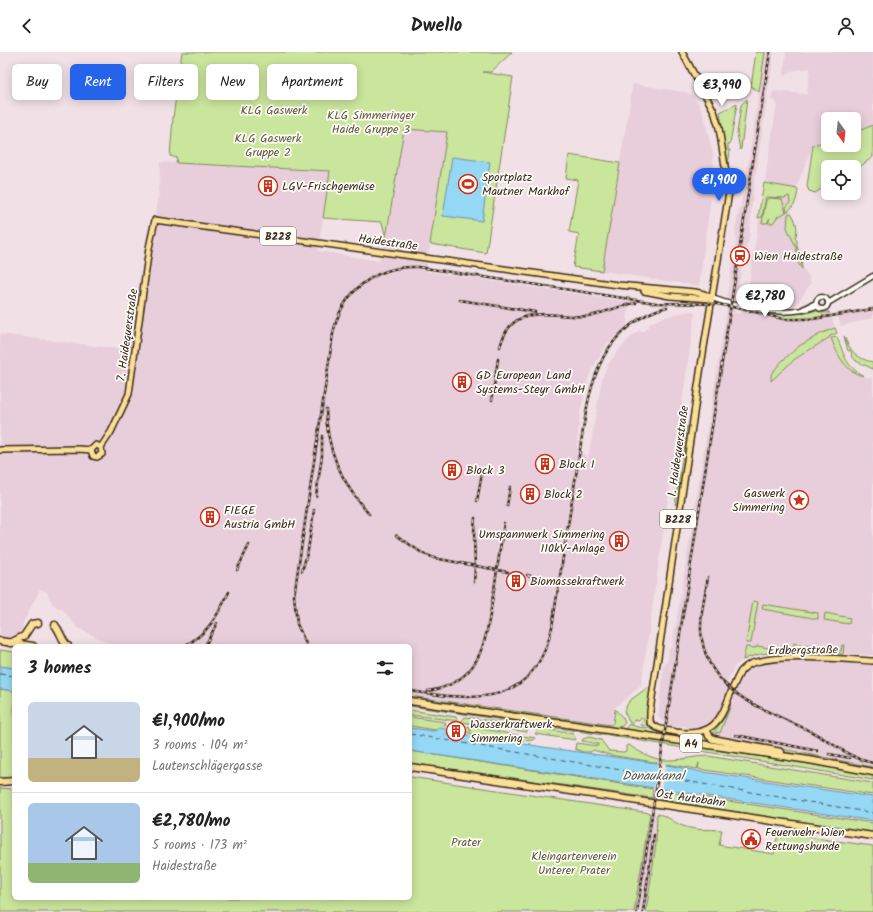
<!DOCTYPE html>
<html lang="en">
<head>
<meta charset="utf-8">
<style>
	:root { --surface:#fff; --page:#f6f6f6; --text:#222; --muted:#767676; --line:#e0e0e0; --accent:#2563eb }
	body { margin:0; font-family:Kalam,sans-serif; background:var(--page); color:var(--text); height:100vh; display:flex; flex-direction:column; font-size:15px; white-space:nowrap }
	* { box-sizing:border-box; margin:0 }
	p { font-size:13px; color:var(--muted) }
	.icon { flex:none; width:22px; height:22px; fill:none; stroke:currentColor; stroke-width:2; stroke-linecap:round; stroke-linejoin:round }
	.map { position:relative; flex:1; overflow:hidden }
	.sheet { position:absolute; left:12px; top:592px; width:400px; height:256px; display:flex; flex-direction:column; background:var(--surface); border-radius:6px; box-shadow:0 2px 10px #0003 }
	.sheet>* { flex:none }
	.top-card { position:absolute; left:12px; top:12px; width:400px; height:36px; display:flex; gap:8px }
	.needle { width:26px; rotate:165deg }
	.fabs { position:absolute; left:821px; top:60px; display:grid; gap:8px }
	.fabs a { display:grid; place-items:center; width:40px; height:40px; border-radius:6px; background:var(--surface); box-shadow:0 2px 10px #0003; font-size:20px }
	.price { position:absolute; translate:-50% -34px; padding:0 9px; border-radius:14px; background:#fff; color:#222; font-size:13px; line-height:26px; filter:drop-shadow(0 1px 2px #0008) }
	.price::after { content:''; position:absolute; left:50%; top:24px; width:12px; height:9px; margin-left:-6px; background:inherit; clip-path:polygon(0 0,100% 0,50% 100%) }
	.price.on { background:var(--accent); color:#fff }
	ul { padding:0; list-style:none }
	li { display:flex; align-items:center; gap:12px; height:100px; padding:0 16px }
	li+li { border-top:1px solid var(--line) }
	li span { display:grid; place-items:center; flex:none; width:112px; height:80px; border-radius:6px; color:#555 }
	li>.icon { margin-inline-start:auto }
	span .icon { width:48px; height:48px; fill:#fffc; stroke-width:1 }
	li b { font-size:17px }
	h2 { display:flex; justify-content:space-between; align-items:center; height:48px; padding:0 16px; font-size:17px }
	.pill { padding:0 14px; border-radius:6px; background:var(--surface); box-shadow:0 2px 10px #0003; font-size:14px; line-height:36px }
	.pill.on { background:var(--accent); color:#fff }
	header { display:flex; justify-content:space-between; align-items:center; height:52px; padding:0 16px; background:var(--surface); font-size:18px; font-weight:700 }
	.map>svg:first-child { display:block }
	.built { fill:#e8ceda }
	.green { fill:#cae59c; stroke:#82885d }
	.water { fill:#94d8f6; stroke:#7092a0 }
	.pier { fill:#f1e1e6 }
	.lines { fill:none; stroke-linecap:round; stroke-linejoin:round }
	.ferry { stroke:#515654; stroke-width:1; stroke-dasharray:5 4; stroke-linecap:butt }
	.minor-casing { stroke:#3b2a1e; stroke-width:7 }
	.major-casing { stroke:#3b2a1e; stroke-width:8 }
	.highway-casing { stroke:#3b2a1e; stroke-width:9 }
	.minor { stroke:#fdfcf7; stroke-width:4 }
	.major { stroke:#fadf96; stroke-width:5 }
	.highway { stroke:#fadf96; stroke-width:6 }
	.rail-casing { stroke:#3b2a1e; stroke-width:2.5 }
	.rail { stroke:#fdfcf7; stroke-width:1; stroke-dasharray:3; stroke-linecap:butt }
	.labels { text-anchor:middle; stroke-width:3.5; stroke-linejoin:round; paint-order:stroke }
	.shield { fill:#fdfcf7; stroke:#75695f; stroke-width:1 }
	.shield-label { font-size:11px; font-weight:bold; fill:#3b2a1e }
	.park-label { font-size:12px; fill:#5f593e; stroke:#fdfcf7 }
	.poi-label { font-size:12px; fill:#3b2a1e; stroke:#fdfcf7; text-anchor:start }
	.street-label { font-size:12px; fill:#3b2a1e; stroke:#fdfcf7 }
	.water-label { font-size:13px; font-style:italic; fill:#515654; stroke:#fdfcf7 }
</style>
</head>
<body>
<header><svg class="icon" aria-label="back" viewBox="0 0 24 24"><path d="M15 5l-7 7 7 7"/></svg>Dwello<svg class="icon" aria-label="person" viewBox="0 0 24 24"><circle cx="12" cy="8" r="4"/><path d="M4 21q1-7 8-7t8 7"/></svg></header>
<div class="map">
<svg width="873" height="860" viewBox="0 0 873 860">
	<rect width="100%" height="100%" fill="#f1e1e6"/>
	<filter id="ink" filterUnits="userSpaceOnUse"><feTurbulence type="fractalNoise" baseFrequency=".025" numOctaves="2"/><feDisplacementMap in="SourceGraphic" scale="8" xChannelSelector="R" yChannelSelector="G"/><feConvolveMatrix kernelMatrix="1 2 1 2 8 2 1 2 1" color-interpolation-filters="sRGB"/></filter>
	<g filter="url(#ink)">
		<g class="built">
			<path d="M765,0H774L753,141L749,187L745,197L736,248L728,247L727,244L736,188L735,177L744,139Z"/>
			<path d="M786,0H873V73L854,81V67H828V89L813,93L796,136L798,137L796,150L790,158L796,167L797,183L795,186L797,188V194L801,205L802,215L808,223L811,231L795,255L784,257L746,251L777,51L771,48L772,41L775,39L807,42L810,16L792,19L784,24Z"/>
			<path d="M633,32L685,40L692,43L699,52L704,65L713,102L714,124L699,234L602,219Z"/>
			<path d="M404,77L447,80L426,219L630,250L626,275L607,292L596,310L589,325L580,361L577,395L588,407L602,326L609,311L617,300L631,285L640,278L642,281L651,271L661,266L680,261L692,259L695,261L641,634L614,656L611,673L410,644V594H114L78,576L63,558L53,553L47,540L40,537L23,571L22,582L14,586L0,585V282L128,298L148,176L155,167L159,142L160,110L330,119L318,199L379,209L386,189Z"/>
			<path d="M873,255V266L841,274L837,261Z"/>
			<path d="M727,256L735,257L736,262L746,259L748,257L770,263L795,267L831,262L835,276L822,281L792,300L770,323L771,328L795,307L830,285L837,301L849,316L861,324L873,326V603L802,600L753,603L742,609L735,614L727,631L733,636L738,623L750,612L797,606L873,609V715L715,684L716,680H720L734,647L729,645L712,675L685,681L686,674L670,675L664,673L658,664L664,611H667L669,596H672Z"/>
			<path d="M650,761L657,762L656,792L646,860H634Z"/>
		</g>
		<g class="green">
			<path d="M182,0H512L491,20H483L513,25L486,201L430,192L447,80L404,77L386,186L382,170L323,166L330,119L176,111L177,106L170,104L173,66Z"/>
			<path d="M756,0H765L759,40L751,34Z"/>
			<path d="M747,47L741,97L740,98L737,81L741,53Z"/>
			<path d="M737,52L730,92H728V98H730L728,114L720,60Z"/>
			<path d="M873,73V105L854,119V115H828V133L815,141L809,139L807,134L813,93L828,89V93H854V81Z"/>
			<path d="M569,103L620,111L602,219L573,215L579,182L569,180L578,128L566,126Z"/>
			<path d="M764,131L798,137C797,147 795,154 787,160L786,155L790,150L789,144L785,146L766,145L762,165L758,166Z"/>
			<path d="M769,146L782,147L786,160L780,164H778L773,171H768L770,166L767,171H762L766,148Z"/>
			<path d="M791,161C796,168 799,178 795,186L797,188V194L801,205L802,217L796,208L797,197L787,176L788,162Z"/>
			<path d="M813,259H827L830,261H824L823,260L822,261L824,264C805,267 777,270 760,260L782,262L802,260L803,262Z"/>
			<path d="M835,276L837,281L830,284V285L795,307L771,329V322L782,309L799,294L822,281Z"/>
			<path d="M844,284C850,299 857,307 873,310V317L856,309L851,303L852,302L850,298L848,299Z"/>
			<path d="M837,285C845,304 845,314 864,324C846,321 837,302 831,286Z"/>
			<path d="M687,374L689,378L678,450L675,453Z"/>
			<path d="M753,549L758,550L751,591H746Z"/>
			<path d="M763,552L818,561V567L762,557Z"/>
			<path d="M825,561L850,566L849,572L824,568Z"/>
			<path d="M794,591L841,599L842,593H844L843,602C815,600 768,595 743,608L746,595L756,596L757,594L781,598L782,595L793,597Z"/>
			<path d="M0,598L14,600V616L0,614Z"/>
			<path d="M647,636L651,637L646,666L648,672L644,674L641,673L644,667L642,665L639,669L634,668L633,672L629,670L624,659L629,649Z"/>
			<path d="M0,637L14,639V726H0Z"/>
			<path d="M410,644L611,673L613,671L615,657L623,666L625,671L622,674L615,676L410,646Z"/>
			<path d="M410,652L810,712L873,723V728L630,687L410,654Z"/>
			<path d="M730,652L731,653L720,681L716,680V684L873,715V717L809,705L715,685L713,681L725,665Z"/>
			<path d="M410,658L456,665L458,669L410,663Z"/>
			<path d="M410,665L445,670L446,674H442L436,678L410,674Z"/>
			<path d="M465,665L525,674L527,676V680L461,670Z"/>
			<path d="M629,672L637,675L650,676L661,681L690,685L703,683L712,689L748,696L625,677Z"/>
			<path d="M471,675L535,686L534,688C517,690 485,687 467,680L464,681L466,676L471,675L469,677L470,679L472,678Z"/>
			<path d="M540,676L573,682L576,688L535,682Z"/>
			<path d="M589,685L601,688L609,699L624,700L626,699V694L629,693C640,701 656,709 670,708C683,708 695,704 708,704L873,731V743L698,717L699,711L697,717L610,703L593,698L591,700H583L575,697L576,691L598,694V692L582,689L583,687Z"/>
			<path d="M410,699L653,737L652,746L410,711Z"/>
			<path d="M410,725L650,761L634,860H0V736L14,737V846H410Z"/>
			<path d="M662,739L873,771V781L661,748Z"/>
			<path d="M657,762C667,763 674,771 683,774C696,779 709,777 722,778L719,793L774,802L778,781L873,794V860H646L656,792Z"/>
		</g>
		<g class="water">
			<path d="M452,105L490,110L482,169L443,164Z"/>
			<path d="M0,614L14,616V639L0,637Z"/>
			<path d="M410,676L435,679L439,676L447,677L448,680L446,682H460L462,678H465L464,682L498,689L499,688L530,693V691L531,693L543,695L657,711L697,719L873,745V769L410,699Z"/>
		</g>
		<path class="pier" d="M658,709L666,711L661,738L653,739Z"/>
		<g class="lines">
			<g class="ferry">
				<path d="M0,622L14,624"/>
				<path d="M410,682L873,761"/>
			</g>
			<g class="minor-casing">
				<g id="minor">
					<circle cx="822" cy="251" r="6"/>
					<path d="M712,246C742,257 787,266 817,254"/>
					<path d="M828,251L873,224"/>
					<path d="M803,257L816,251"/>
				</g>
			</g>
			<g class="major-casing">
				<g id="major">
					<path d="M682,0L714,59L719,76L729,140L701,314L650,659V670C656,678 666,678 676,680C727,687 721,653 741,619C745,615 750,611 756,610C787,602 840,607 873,609"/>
					<path d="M644,239L670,244L711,247"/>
					<path d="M101,395L111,380L129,342L149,196L155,168L618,233L695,240L704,242L712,246"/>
					<path d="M0,398L79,397L91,398"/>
					<path d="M91,398L93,404L97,405L102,402L101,395"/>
					<path d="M91,398L96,393L101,395"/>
				</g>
			</g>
			<g class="highway-casing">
				<g id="highway">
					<path d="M55,573C61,580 61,588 68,594"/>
					<path d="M0,589L33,594"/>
					<path d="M10,591L24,584L32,572L38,571"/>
					<path d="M410,649L557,671"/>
					<path d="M560,671L809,708L873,720"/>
					<path d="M707,678L709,684L713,687L781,700"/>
					<path d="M410,715L873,784"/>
					<path d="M0,730L14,729"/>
				</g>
			</g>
			<use href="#minor" class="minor"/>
			<use href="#major" class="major"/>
			<use href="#highway" class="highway"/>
			<g class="rail-casing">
				<g id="rail">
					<path d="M460,248L535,260"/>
					<path d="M500,295C512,247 554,267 588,264C604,262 619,253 636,251"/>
					<path d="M492,348L498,307"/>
					<path d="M326,357C326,398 343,433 369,462"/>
					<path d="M316,444L322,404V384"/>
					<path d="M477,449L482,421"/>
					<path d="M507,454L510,435"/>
					<path d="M396,483L422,501L434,506L508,520"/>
					<path d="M237,518L249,493"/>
					<path d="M302,519L308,498L314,458"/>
					<path d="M527,523L538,525"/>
					<path d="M708,525C705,543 700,561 701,579C705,640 762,656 808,678C831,689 848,706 873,711"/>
					<path d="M474,530C477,508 472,488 475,466"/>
					<path d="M184,594C208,582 218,563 229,540"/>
					<path d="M205,594L217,571"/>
					<path d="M307,594L297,572L294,544L333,282C341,240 375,213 418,215L656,251L717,252L743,257L783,267H813L873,257"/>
					<path d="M410,639C476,649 534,656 552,575C561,520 569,465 578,410C584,374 587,336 604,304C617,280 642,261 667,255"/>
					<path d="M428,639C482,631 486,588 493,544C497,520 500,496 504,471"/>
					<path d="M736,683L818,699"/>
					<path d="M829,702L850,706"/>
					<path d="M637,860L770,0"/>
					<path d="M643,860L654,783"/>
				</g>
			</g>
			<use href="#rail" class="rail"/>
		</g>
	</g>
	<defs>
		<g id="stadium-ring" transform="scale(1)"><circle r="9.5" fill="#fdfcf7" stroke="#c8321e" stroke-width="1.5"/><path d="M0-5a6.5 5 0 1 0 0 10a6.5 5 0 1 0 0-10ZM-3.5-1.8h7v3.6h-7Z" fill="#c8321e"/></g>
		<g id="building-ring" transform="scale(1)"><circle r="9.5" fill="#fdfcf7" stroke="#c8321e" stroke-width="1.5"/><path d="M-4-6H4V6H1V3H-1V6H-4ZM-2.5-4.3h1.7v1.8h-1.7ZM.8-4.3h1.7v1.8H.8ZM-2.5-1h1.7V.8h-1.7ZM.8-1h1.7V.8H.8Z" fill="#c8321e"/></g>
		<g id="station-ring" transform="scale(1)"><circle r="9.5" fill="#fdfcf7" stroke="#c8321e" stroke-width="1.5"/><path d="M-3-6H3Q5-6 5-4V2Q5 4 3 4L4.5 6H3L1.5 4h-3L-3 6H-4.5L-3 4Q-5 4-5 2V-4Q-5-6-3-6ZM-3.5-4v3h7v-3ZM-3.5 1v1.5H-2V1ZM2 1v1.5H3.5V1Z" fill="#c8321e"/></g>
		<g id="sight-ring" transform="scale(1)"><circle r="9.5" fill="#fdfcf7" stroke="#c8321e" stroke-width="1.5"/><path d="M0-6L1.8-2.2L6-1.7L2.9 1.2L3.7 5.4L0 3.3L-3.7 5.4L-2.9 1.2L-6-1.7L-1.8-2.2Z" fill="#c8321e"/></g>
		<g id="civic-ring" transform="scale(1)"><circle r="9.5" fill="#fdfcf7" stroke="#c8321e" stroke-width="1.5"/><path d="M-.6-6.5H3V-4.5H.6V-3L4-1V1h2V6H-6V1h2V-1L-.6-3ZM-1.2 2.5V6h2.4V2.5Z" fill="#c8321e"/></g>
	</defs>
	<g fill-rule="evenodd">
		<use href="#stadium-ring" x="468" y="132"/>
		<use href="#building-ring" x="268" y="134"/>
		<use href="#station-ring" x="740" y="204"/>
		<use href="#building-ring" x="462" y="330"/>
		<use href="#building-ring" x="545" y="412"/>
		<use href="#building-ring" x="452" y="418"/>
		<use href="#building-ring" x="530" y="442"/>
		<use href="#sight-ring" x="799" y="448"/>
		<use href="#building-ring" x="210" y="465"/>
		<use href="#building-ring" x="619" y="489"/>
		<use href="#building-ring" x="516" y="529"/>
		<use href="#building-ring" x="456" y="679"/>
		<use href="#civic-ring" x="751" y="787"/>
	</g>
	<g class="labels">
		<g class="shield">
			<rect x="260" y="175" width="36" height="18" rx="3"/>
			<rect x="660" y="458" width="36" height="18" rx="3"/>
			<rect x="680" y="682" width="22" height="18" rx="3"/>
		</g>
		<g class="shield-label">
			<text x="278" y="188">B228</text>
			<text x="678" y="471">B228</text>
			<text x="691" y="695">A4</text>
		</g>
		<g class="park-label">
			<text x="274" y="62">KLG Gaswerk</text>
			<text x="371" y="67">KLG Simmeringer<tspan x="371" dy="14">Haide Gruppe 3</tspan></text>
			<text x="268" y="90">KLG Gaswerk<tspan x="268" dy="14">Gruppe 2</tspan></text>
			<text x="466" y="794">Prater</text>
			<text x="574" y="808">Kleingartenverein<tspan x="574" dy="14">Unterer Prater</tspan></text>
		</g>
		<g class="poi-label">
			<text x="482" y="129">Sportplatz<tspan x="482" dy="14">Mautner Markhof</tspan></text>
			<text x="282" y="138">LGV-Frischgemüse</text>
			<text x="754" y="208">Wien Haidestraße</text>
			<text x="476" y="327">GD European Land<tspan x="476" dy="14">Systems-Steyr GmbH</tspan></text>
			<text x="559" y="416">Block 1</text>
			<text x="466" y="422">Block 3</text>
			<text x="785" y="445" text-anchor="end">Gaswerk<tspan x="785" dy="14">Simmering</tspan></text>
			<text x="544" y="446">Block 2</text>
			<text x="224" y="462">FIEGE<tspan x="224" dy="14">Austria GmbH</tspan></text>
			<text x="605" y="486" text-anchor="end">Umspannwerk Simmering<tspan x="605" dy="14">110kV-Anlage</tspan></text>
			<text x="530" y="533">Biomassekraftwerk</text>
			<text x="470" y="676">Wasserkraftwerk<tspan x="470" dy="14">Simmering</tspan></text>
			<text x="765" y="784">Feuerwehr Wien<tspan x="765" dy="14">Rettungshunde</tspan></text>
		</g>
		<g class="street-label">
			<text transform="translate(388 190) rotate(8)" y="4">Haidestraße</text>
			<text transform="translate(127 283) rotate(-82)" y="4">7. Haidequerstraße</text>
			<text transform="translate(678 399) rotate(-82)" y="4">1. Haidequerstraße</text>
			<text transform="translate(803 598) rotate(-1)" y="4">Erdbergstraße</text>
			<text transform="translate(691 746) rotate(8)" y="4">Ost Autobahn</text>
		</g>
		<g class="water-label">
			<text x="653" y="728">Donaukanal</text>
		</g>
	</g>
</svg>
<div class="fabs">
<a><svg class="needle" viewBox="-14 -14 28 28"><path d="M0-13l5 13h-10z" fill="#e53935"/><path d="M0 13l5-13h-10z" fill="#767676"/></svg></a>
<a><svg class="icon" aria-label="locate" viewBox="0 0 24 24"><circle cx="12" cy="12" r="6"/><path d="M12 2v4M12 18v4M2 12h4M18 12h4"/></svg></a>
</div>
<b class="price" style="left:722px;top:55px">€3,990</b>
<b class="price on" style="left:719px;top:150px">€1,900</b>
<b class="price" style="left:765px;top:266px">€2,780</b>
<div class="top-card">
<a class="pill">Buy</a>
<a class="pill on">Rent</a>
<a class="pill">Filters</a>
<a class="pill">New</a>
<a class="pill">Apartment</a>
</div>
<section class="sheet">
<h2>3 homes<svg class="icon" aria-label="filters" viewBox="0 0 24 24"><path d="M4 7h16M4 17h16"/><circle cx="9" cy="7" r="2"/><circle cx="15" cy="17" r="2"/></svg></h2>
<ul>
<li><span style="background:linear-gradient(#c9d6e8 70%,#c2b280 0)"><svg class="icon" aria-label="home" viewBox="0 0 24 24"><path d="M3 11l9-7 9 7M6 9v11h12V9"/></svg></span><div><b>€1,900/mo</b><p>3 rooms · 104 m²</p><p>Lautenschlägergasse</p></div></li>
<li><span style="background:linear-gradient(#a9c7e8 75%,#8fb573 0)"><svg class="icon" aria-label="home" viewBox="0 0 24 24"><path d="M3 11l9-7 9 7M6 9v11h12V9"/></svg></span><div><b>€2,780/mo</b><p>5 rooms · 173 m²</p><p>Haidestraße</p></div></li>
</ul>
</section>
</div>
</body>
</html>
